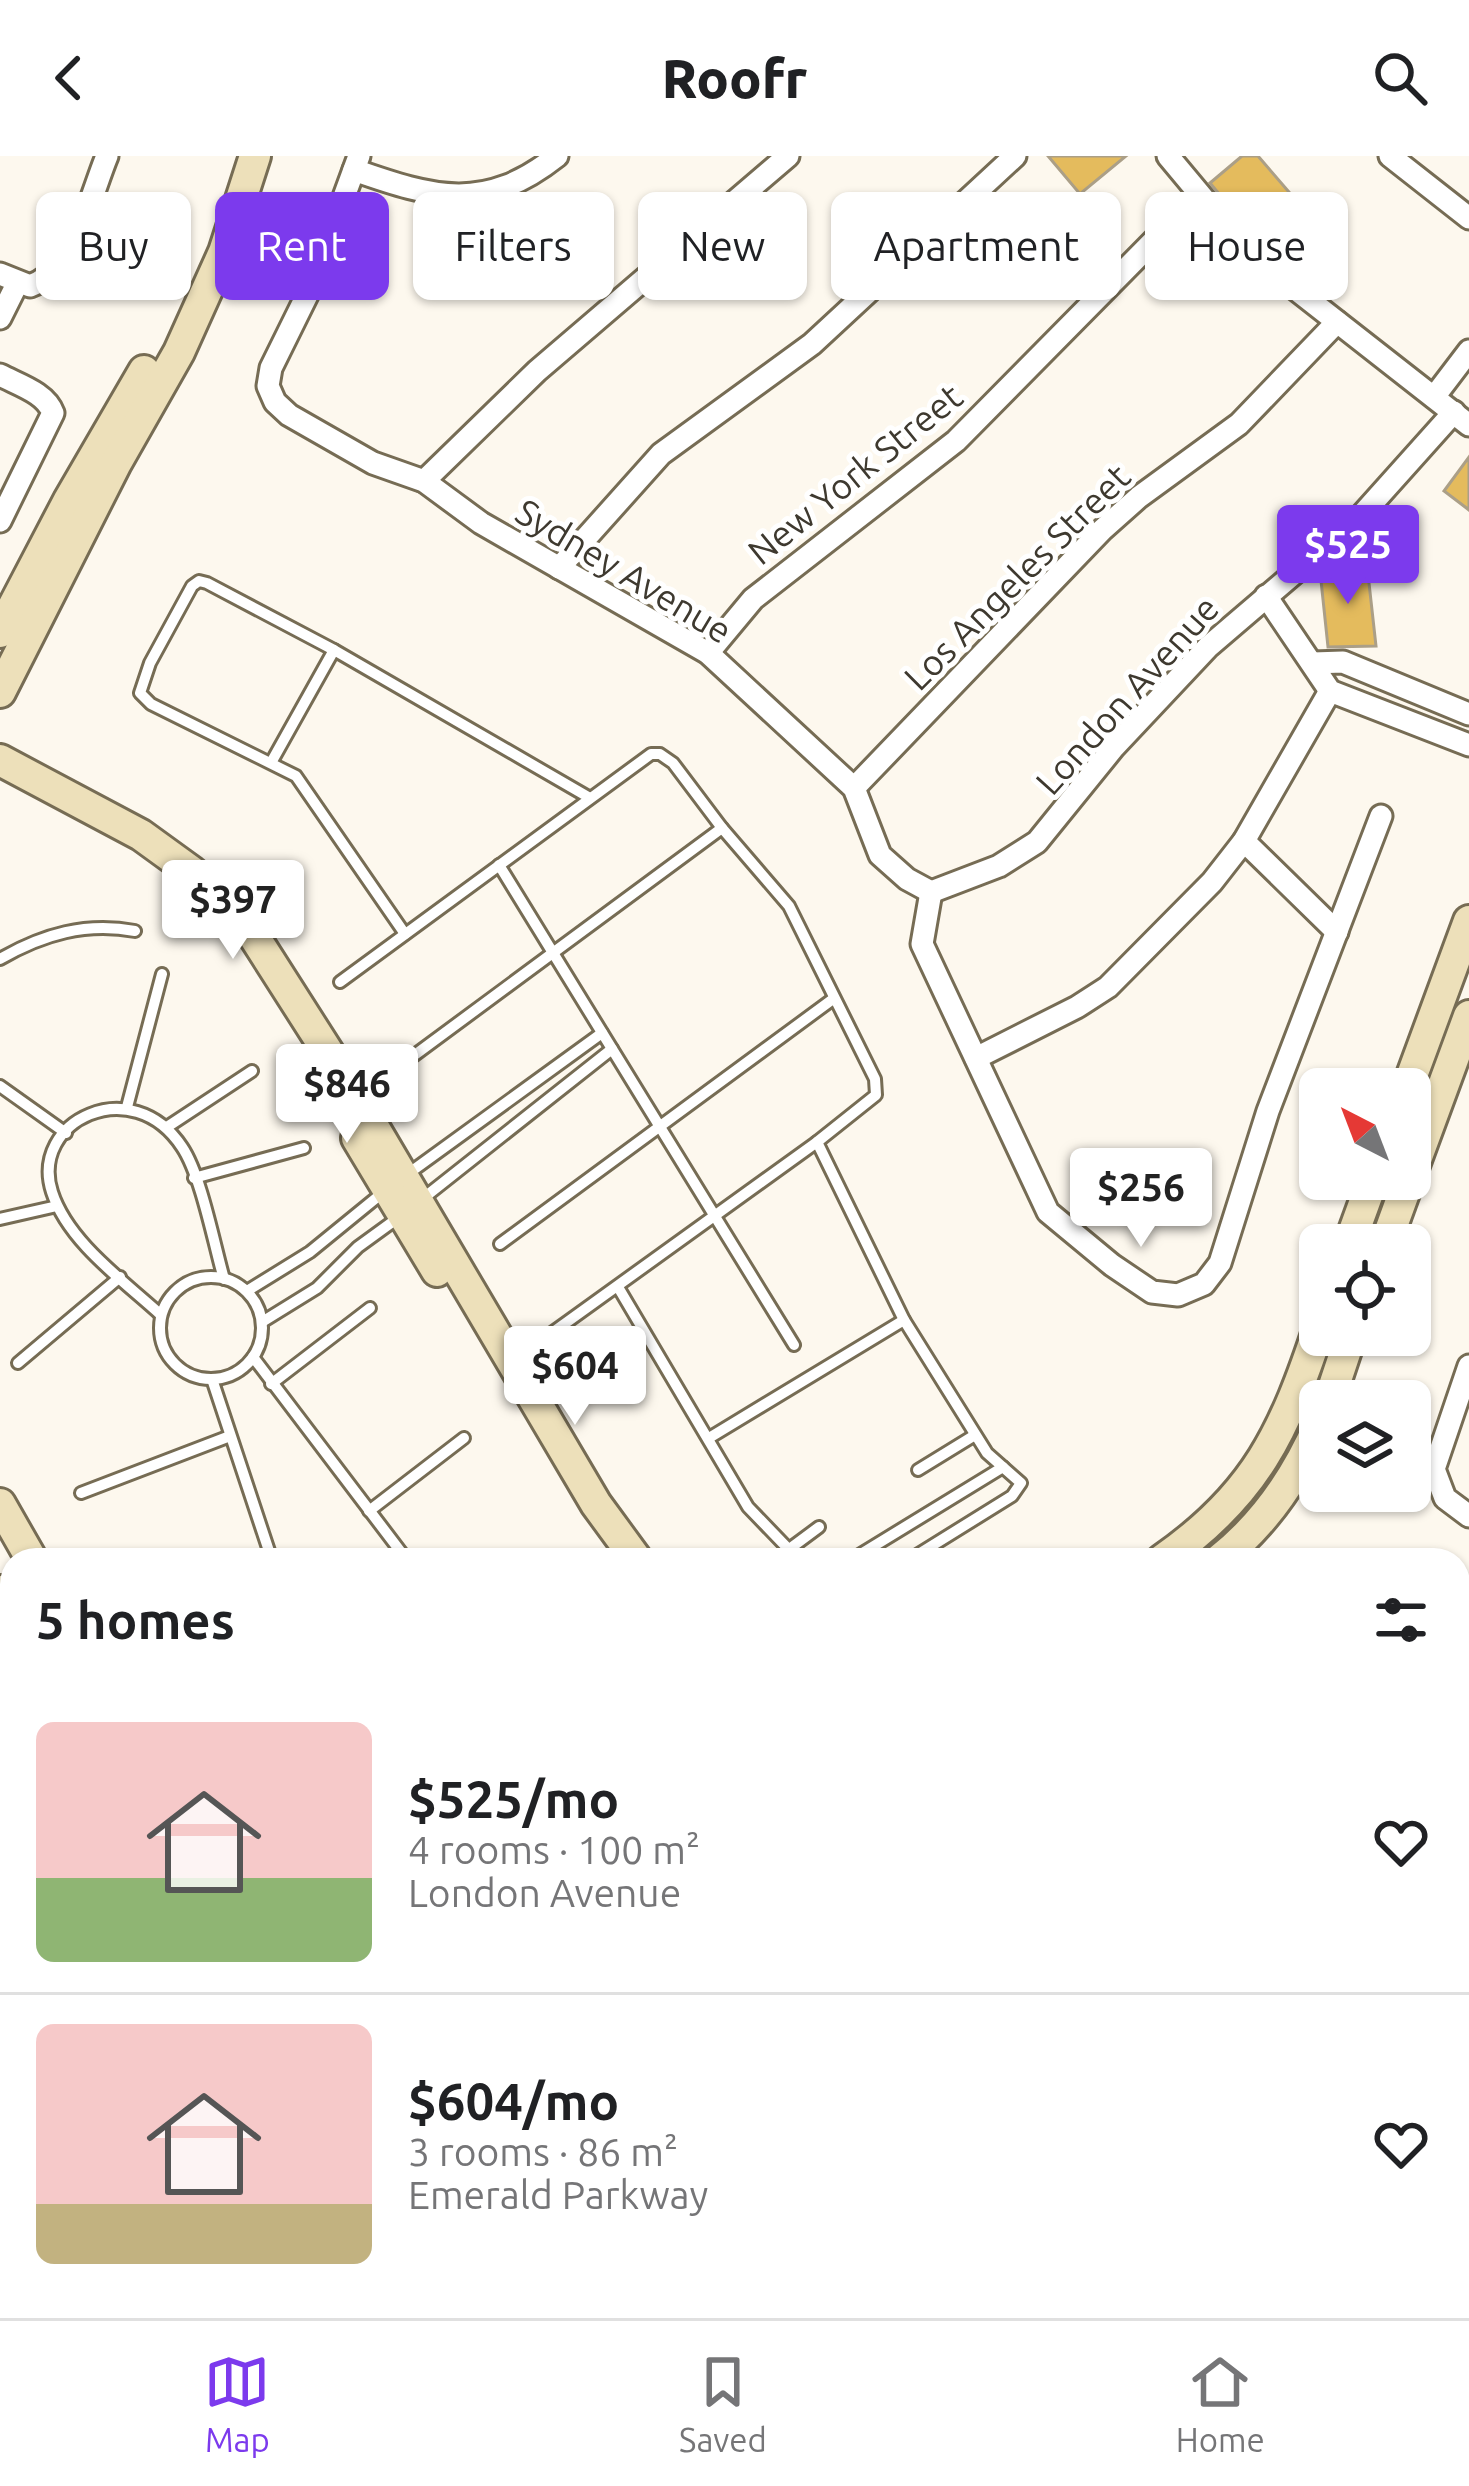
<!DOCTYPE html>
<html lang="en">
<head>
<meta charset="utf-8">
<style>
	:root { --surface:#fff; --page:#f2f2f2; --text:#202124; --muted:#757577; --line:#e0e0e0; --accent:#7c3aed }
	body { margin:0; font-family:Ubuntu,sans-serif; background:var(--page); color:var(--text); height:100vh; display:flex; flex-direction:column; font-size:45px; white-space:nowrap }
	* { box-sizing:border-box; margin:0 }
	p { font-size:39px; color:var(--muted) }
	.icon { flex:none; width:66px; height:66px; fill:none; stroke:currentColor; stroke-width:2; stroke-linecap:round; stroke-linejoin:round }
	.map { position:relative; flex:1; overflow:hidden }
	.drawer { position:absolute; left:0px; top:1392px; width:1470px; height:771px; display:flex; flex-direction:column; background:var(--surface); border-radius:36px 36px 0 0; box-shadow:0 3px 9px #0004 }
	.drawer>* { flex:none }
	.banner { position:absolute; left:36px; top:36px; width:1398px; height:108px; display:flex; gap:24px }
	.needle { width:78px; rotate:318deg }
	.fabs { position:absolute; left:1299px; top:912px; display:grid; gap:24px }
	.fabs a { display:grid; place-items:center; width:132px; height:132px; border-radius:18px; background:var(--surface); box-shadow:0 3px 9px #0004; font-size:60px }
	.price { position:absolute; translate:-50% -102px; padding:0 27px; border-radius:12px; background:#fff; color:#222; font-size:39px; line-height:78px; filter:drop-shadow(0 3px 6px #0008) }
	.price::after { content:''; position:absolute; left:50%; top:72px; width:36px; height:27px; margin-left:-18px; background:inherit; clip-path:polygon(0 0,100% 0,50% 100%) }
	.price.current { background:var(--accent); color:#fff }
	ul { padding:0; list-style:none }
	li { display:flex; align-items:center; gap:36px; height:300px; padding:0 36px }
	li+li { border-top:3px solid var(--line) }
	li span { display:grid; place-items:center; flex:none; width:336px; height:240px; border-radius:18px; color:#555 }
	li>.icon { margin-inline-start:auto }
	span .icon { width:144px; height:144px; fill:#fffc; stroke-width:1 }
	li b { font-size:51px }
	h2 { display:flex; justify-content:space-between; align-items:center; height:144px; padding:0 36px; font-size:51px }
	.pill { padding:0 42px; border-radius:18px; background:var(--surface); box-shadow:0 3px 9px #0004; font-size:42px; line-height:108px }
	.pill.current { background:var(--accent); color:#fff }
	header { display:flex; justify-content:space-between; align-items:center; height:156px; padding:0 36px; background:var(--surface); font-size:54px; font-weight:800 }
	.menu { display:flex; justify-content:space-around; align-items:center; height:168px; border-top:3px solid var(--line); background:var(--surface); font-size:33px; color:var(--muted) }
	.menu a { display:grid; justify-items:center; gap:6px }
	.menu .current { color:var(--accent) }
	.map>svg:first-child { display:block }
	.building { fill:#e4bb5d; stroke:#ab9f87; stroke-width:3 }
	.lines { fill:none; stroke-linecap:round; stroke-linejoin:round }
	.lane-casing { stroke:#766c54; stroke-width:16 }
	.street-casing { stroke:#766c54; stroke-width:27 }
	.secondary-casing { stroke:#766c54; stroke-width:36 }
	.lane { stroke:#fff; stroke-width:10 }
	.street { stroke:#fff; stroke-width:21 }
	.secondary { stroke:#ede0ba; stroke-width:30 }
	.labels { text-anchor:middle; stroke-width:10; stroke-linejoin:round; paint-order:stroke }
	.street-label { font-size:36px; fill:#3e392f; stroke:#fff }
</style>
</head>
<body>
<header><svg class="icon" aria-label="back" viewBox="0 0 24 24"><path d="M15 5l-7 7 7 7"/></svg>Roofr<svg class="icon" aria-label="search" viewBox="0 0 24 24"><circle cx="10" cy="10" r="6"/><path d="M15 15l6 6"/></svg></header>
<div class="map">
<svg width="1469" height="2162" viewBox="0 0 1469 2162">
	<rect width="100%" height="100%" fill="#fdf8ee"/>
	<g class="building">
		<path d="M1048,0H1126L1080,38Z"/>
		<path d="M1242,0H1258L1295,43L1291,46L1338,82L1312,116L1258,75L1253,79L1210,27Z"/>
		<path d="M1469,301V354L1444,335Z"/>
		<path d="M1367,409L1376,490L1328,491L1320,415Z"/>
	</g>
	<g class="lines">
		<g class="lane-casing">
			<g id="lane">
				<path d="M272,605L334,494"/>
				<path d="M499,709L794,1189"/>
				<path d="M405,778L296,620L151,548L140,537L150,507L192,430L199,425L207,427L334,494L590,642"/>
				<path d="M0,803C43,778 86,766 135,775"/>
				<path d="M340,826L651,598H660L673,607L722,672L789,750L875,923L876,939L817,986L549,1179"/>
				<path d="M393,915L722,672"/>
				<path d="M0,930L66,977"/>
				<path d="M127,951L162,818"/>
				<path d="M167,971L252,915"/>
				<path d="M817,986L904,1164L987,1297L1021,1327L1012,1340L909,1404"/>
				<path d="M405,1020L602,877"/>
				<path d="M194,1022L304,992"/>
				<path d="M421,1044L612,893"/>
				<path d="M0,1063L57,1050"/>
				<path d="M500,1088L833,843"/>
				<circle cx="211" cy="1172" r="51"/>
				<path d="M618,1131L748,1351L799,1404"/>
				<path d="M247,1135L310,1096L386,1034"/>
				<path d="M161,1159C124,1125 68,1086 52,1036C29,965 132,915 182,991C201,1019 214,1088 224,1123"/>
				<path d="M262,1166L317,1132L358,1091L402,1059"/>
				<path d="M253,1201L407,1404"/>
				<path d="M18,1207L120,1121"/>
				<path d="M212,1223L272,1404"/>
				<path d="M271,1228L370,1152"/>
				<path d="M709,1282L904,1164"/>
				<path d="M918,1314L975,1279"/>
				<path d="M81,1337L230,1280"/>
				<path d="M369,1355L464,1282"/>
				<path d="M788,1394L819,1371"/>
				<path d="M851,1404L1003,1311"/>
				<path d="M0,1535L12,1560"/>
				<path d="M0,1958L12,1962"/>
				<path d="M463,2151L481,2162"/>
				<path d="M78,2162L84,2151"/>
				<path d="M252,2162L259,2151"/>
				<path d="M418,2162L423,2151"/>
			</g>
		</g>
		<g class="street-casing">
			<g id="street">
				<path d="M359,0L311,131L271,212L268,230L275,246L289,259L373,307L424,325L481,367L708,497L854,632L880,699L907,723L931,736"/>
				<path d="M1168,0L1248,96L1469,269"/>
				<path d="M1390,0L1469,62"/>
				<path d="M354,14C434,42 485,57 557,0"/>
				<path d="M0,118L30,130C75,114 90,41 107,0"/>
				<path d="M0,162L17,128"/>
				<path d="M0,219C19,229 46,237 53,257L0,365"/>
				<path d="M1434,241L1469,195"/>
				<path d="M424,325L537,215L788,0"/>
				<path d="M559,412L661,298L812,188L1015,0"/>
				<path d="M1266,440L1330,535L1469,589"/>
				<path d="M708,497L753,443L956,285L1198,40"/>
				<path d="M1313,507L1343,506L1469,558"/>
				<path d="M854,632L1102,374L1139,341L1239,268L1337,166"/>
				<path d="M1244,685L1337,776"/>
				<path d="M931,736L922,788L1048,1056L1112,1109L1152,1136L1178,1139L1204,1128L1220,1107L1268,955L1381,660"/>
				<path d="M931,736L999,710L1037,686L1114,591L1208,491L1360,361L1454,256"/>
				<path d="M976,902L1077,851L1108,831L1212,726L1244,685L1330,535"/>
				<path d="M1469,1210L1434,1313L1445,1342L1469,1360"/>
				<path d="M1458,1494L1469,1503"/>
				<path d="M1458,1626L1469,1612"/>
				<path d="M1458,1807L1469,1791"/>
				<path d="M1458,1995L1469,1978"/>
				<path d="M1458,2014L1469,2026"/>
				<path d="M1458,2078L1469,2076"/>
				<path d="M1458,2131L1469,2134"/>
				<path d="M704,2151L716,2162"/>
				<path d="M733,2162L741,2151"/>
				<path d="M873,2162L882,2151"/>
				<path d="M1011,2162L1018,2151"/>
				<path d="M1142,2162L1150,2151"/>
				<path d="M1276,2162L1283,2151"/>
				<path d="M1405,2162L1413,2151"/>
			</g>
		</g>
		<g class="secondary-casing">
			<g id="secondary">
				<path d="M0,476L69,344L144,215"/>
				<path d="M0,536L116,307L179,196L224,96L255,0"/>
				<path d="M0,604L141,679L192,716L250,774L347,926L596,1348L637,1404"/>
				<path d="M1407,933L1469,765"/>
				<path d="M357,982L437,1115"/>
				<path d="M1410,1020L1469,860"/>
				<path d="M1349,1089L1373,1023"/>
				<path d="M1385,1089L1409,1023"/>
				<path d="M1329,1245L1351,1179"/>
				<path d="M0,1348L32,1404"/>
				<path d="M1162,1404C1256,1339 1285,1275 1320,1169"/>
				<path d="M1219,1404C1265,1368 1297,1320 1320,1267"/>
				<path d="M0,1435L12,1457"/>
				<path d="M137,2162L144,2151"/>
				<path d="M175,2162L183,2151"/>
			</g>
		</g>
		<use href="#lane" class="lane"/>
		<use href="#street" class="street"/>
		<use href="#secondary" class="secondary"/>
	</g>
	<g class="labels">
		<g class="street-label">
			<text transform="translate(855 318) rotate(-39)" y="13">New York Street</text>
			<text transform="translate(624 415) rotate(31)" y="13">Sydney Avenue</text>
			<text transform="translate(1017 421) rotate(-45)" y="13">Los Angeles Street</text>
			<text transform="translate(1127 539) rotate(-48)" y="13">London Avenue</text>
		</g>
	</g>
</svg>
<div class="fabs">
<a><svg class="needle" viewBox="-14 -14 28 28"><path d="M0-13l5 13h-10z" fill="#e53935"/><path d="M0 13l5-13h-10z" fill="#757577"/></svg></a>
<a><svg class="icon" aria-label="locate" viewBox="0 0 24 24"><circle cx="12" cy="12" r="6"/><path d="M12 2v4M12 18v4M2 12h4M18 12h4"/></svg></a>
<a><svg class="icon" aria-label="layers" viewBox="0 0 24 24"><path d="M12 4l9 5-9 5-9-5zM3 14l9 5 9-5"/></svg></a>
</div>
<b class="price current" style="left:1348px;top:451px">$525</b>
<b class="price" style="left:233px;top:806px">$397</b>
<b class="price" style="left:347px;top:990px">$846</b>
<b class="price" style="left:1141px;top:1094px">$256</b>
<b class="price" style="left:575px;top:1272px">$604</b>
<div class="banner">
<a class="pill">Buy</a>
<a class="pill current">Rent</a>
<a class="pill">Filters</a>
<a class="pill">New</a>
<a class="pill">Apartment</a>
<a class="pill">House</a>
</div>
<section class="drawer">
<h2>5 homes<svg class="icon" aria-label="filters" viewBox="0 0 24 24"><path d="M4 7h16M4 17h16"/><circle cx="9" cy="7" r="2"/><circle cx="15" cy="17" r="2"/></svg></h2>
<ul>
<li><span style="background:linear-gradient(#f6c9c9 65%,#8fb573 0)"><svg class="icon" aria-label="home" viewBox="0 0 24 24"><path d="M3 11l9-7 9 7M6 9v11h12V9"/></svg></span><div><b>$525/mo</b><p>4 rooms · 100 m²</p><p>London Avenue</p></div><svg class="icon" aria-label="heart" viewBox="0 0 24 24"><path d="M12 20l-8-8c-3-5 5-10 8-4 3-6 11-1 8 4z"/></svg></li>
<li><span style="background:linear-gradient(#f6c9c9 75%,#c2b280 0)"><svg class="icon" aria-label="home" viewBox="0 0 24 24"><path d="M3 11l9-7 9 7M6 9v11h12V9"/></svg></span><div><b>$604/mo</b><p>3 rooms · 86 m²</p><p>Emerald Parkway</p></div><svg class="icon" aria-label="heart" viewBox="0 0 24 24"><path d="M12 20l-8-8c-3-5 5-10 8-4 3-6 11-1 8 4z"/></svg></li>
</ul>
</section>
</div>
<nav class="menu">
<a class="current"><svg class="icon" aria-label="map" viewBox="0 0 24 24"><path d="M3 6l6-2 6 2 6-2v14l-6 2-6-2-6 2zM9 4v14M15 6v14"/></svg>Map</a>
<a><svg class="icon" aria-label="saved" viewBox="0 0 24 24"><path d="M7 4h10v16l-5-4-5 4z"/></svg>Saved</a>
<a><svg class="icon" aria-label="home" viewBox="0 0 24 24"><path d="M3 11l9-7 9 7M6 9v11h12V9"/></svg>Home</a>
</nav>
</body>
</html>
